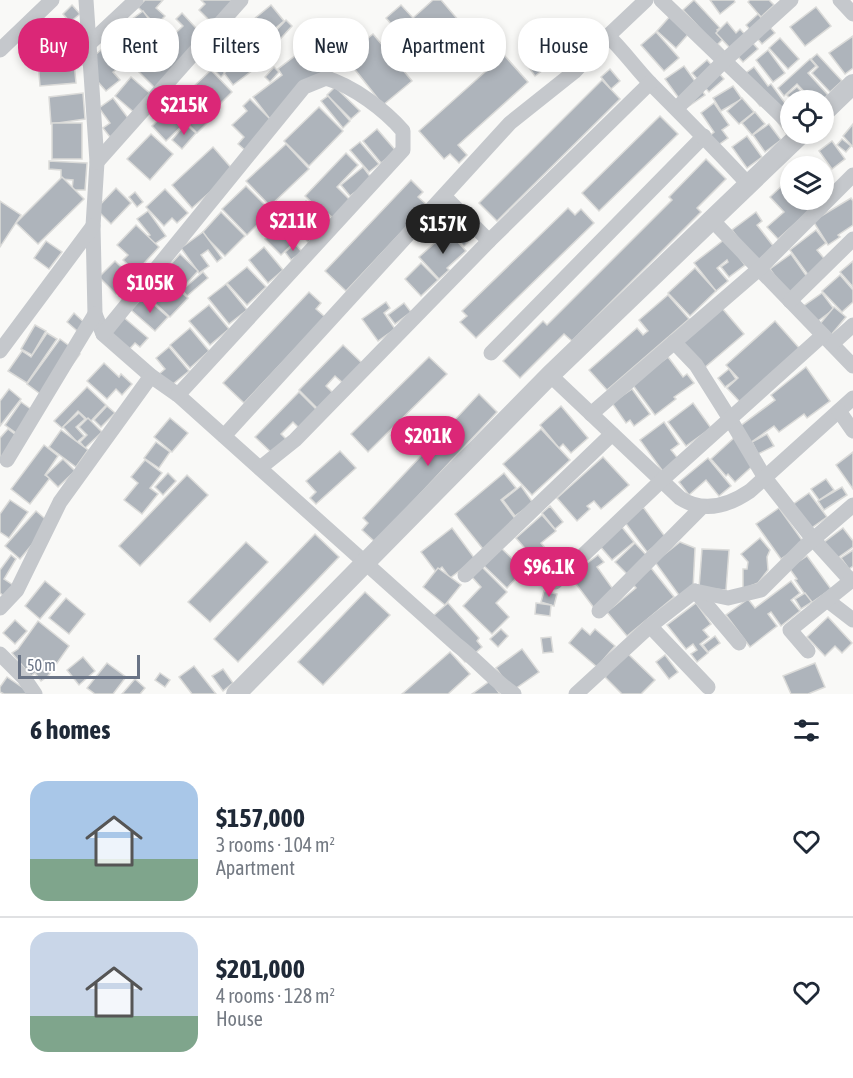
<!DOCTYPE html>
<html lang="en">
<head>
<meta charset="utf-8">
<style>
	:root { --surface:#fff; --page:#f2f2f3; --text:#1f2937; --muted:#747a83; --line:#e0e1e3; --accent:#db2777 }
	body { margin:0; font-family:"Asap Condensed",sans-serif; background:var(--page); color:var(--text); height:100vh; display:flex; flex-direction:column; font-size:22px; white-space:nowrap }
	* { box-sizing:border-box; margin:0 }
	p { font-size:20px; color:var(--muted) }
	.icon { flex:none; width:33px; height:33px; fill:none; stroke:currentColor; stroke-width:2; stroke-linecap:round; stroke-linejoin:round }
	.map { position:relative; height:694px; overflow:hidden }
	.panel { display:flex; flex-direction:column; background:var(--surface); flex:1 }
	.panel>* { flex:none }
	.hud { position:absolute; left:18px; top:18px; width:818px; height:54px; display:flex; gap:12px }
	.buttons { position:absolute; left:780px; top:90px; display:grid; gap:12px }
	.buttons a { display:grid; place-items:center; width:54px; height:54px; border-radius:50%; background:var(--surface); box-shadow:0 3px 9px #0003; font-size:30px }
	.scale { position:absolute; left:18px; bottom:15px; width:122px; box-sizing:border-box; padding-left:6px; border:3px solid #6a7486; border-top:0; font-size:16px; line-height:21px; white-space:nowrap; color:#6a7486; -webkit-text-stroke:4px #fff; paint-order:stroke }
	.price { position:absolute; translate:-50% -51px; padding:0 14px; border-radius:21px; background:var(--accent); color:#fff; font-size:20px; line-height:39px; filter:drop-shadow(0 2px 3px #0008) }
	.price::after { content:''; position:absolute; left:50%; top:36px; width:18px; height:14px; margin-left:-9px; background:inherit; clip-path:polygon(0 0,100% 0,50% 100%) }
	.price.selected { background:#222; color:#fff }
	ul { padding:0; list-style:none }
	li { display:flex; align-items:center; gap:18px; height:150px; padding:0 30px }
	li+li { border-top:2px solid var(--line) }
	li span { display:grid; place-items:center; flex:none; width:168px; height:120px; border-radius:18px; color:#555 }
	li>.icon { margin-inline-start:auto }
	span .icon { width:72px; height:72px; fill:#fffc; stroke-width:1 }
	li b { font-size:26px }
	h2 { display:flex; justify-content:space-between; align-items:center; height:72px; padding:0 30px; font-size:26px }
	.pill { padding:0 21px; border-radius:24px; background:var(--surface); box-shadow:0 3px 9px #0003; font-size:21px; line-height:54px }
	.pill.selected { background:var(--accent); color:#fff }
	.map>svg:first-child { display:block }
	.building { fill:#aeb4bb; stroke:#dbdbd9; stroke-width:1.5 }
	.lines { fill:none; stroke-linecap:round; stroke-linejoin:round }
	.minor { stroke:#c5c8cc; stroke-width:15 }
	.tertiary { stroke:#c5c8cc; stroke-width:20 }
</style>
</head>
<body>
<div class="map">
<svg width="853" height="694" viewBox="0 0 853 694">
	<rect width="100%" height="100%" fill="#f9f9f7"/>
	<g class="building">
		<path d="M145,0H163L156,8L165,16L156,25L138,7Z"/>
		<path d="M201,0H243L217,28L199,10L205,4Z"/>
		<path d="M433,0H441L459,21L431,46L413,25L401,35L386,18L401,5L413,18Z"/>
		<path d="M694,0L720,28L717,30L724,38L718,44L726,53L709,38L683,10Z"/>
		<path d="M710,0H734L735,2L720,14Z"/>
		<path d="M750,0H769L774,5L761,17L748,2Z"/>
		<path d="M72,5L80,14L70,22L63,14Z"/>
		<path d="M271,5L284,21L261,40L248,24Z"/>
		<path d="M816,7L831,26L805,46L790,27Z"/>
		<path d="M143,11L158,32L119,60L104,40Z"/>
		<path d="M182,13L207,40L156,89L137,70L183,26L176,19Z"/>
		<path d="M672,14L691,31L676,48L657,31Z"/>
		<path d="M758,14L775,33L762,44L746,25Z"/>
		<path d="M286,20L292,26L274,46L267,40Z"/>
		<path d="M460,20L486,45L464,68L438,43Z"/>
		<path d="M727,22L736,33L740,29L758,49L743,62L716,33Z"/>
		<path d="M248,25L254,31L249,37L255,42L221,77L209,65Z"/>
		<path d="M63,28L65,42H72L76,83L40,86L37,48L49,47L47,30Z"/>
		<path d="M543,31L547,36L543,39L558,59L535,76L522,58L529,53L523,45Z"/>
		<path d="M656,32L679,58L664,71L641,45Z"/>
		<path d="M373,34L412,81L383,105L345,57Z"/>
		<path d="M306,35L312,41L299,52L294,45Z"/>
		<path d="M853,36V68L845,74L829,53Z"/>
		<path d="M263,38L272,49L252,66L243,55Z"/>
		<path d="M780,38L799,59L788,69L769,48Z"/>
		<path d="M313,42L335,70L270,119L253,97L282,75L278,69Z"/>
		<path d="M101,50L117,69L113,72L120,80L106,91L83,65Z"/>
		<path d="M768,50L785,73L773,82L756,60Z"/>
		<path d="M817,54L842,81L830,92L812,73L818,67L811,59Z"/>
		<path d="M504,55L528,82L458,145L467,155L459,163L450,154L444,159L419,131Z"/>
		<path d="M244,58L253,70L233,85L224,73Z"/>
		<path d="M810,59L816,66L808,73L828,95L822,100H812L797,84L784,96L778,88Z"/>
		<path d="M707,60L724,79L709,92L692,73Z"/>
		<path d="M684,66L705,95L686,108L665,79Z"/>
		<path d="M274,67L279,72L270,82L265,77Z"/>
		<path d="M754,67L768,86L771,84L790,110V129L786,133L764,104L760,106L739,78Z"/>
		<path d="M610,69L620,81L611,89L601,77Z"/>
		<path d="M211,70L232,92L216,108L205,97L201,102L204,105L166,141L152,126Z"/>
		<path d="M131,77L153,96L137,115L115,96Z"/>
		<path d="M602,80L620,99L497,221L479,203Z"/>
		<path d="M733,86L742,99L721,111L713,98Z"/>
		<path d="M335,87L360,111L351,119L327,95Z"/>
		<path d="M797,87L809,100H792L787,95Z"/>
		<path d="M83,93L85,119L51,124L49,97Z"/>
		<path d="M328,96L350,121L343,128L321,101Z"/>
		<path d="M113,98L131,122L110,137L103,128L110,123L99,108Z"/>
		<path d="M742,98L754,112L739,124L727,111Z"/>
		<path d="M250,99L274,123L246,151L238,144L244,137L232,125L247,111L243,106Z"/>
		<path d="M714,103L729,125L722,130L728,138L714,148L707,138L714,132L701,113Z"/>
		<path d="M205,105L215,115L197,133L187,123Z"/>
		<path d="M319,107L343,131L309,166L284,141Z"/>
		<path d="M755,112L765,124L752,135L742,123Z"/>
		<path d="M660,116L678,134L599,211L582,193Z"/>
		<rect x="52" y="123" width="30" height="36"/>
		<path d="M185,124L196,133L182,149L172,140Z"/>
		<path d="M769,124L781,140L765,152L753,135Z"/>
		<path d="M853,124V147L843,136Z"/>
		<path d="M377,129L396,151L381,163L363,141Z"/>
		<path d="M151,134L173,154L150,180L127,159Z"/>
		<path d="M747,136L762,157L747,168L732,147Z"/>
		<path d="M842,139L851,146L846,152L837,145Z"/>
		<path d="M832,141L845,159L832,169L819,151Z"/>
		<path d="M360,142L379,164L369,172L350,150Z"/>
		<path d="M286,144L309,169L270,206L246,181Z"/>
		<path d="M213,147L234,171L192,208L172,185Z"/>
		<path d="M346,153L358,165L337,187L350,200L333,218L325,211L323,213L305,196Z"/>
		<path d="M706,159L726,179L697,208L701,212L572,341L564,334L520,378L503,361L543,321L547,325L672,200L669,197Z"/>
		<path d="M49,161L87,163L85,190H72L73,180L61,179V170L49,169Z"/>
		<path d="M363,167L372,179L350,196L341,185Z"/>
		<path d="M62,177L84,199L38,244L16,223Z"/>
		<path d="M411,180L423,192L418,197L427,205L346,291L325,271Z"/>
		<path d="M786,182L790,187V200H802L811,209L778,239L767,227L784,212L770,197Z"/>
		<path d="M246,186L271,211L247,235L222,209Z"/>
		<path d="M116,188L131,203L111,224L96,209Z"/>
		<path d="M165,189L188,213L177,223L172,218L164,226L146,207Z"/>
		<path d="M135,192L143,202L137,207L129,197Z"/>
		<path d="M851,198L853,201V225L838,235L840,237L828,245L813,221Z"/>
		<path d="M0,201L21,215L0,247Z"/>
		<path d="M306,201L328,224L308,242L302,235L281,255L265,239Z"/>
		<path d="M568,208L575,215L581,209L594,223L476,338L460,322L467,316L462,311Z"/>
		<path d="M148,211L166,236L153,245L147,237L150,235L137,219Z"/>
		<path d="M221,212L245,236L225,256L202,233Z"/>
		<path d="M756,212L762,221L757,225L774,247L756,262L732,230Z"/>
		<path d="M454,223L470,240L464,246L447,230Z"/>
		<path d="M136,225L159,247L136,272L123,260L128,255L117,245Z"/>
		<path d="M816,230L826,243L817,250L827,262L809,276L790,250Z"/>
		<path d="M448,231L466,251L447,268L449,270L439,279L419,257Z"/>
		<path d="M203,232L222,258L217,262L208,250L201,255L209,266L199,273L181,248Z"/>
		<path d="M725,239L745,265L729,277L721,267L728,262L727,260L717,268L728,281L716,291L694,263Z"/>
		<path d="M46,241L62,252L49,269L34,258Z"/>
		<path d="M295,244L302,252L291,260L285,252Z"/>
		<path d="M264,247L283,270L268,283L249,260Z"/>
		<path d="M180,254L198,271L180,291L188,298L170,317L144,293Z"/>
		<path d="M791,254L810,281L789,296L770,269Z"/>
		<path d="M115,261L132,278L116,294L99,277Z"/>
		<path d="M853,261V287L840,272Z"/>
		<path d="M421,263L438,280L421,296L405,279Z"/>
		<path d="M247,267L266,287L247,305L227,283Z"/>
		<path d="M695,268L716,291L690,316L668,293Z"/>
		<path d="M203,272L208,278L187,296L182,290Z"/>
		<path d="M840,275L853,290V302L842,312L822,291Z"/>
		<path d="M226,284L247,310L229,324L208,298Z"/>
		<path d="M309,292L321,303L316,309L325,317L244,403L223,383Z"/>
		<path d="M822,293L834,309L814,324L802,307Z"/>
		<path d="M668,295L689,319L607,390L589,370L637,328L643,335L648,331L639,320Z"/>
		<path d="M144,296L168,317L155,331L131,310Z"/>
		<path d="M386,302L390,308L384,313L395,329L378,341L362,319Z"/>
		<path d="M404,303L411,312L395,324L388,315Z"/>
		<path d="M209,305L229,329L210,345L189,321Z"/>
		<path d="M721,307L744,334L704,368L678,343Z"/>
		<path d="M834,307L846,317L831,335L819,325Z"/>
		<path d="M74,313L90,328L83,336L67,322Z"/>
		<path d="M122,316L148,338L140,347L135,343L122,357L102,339Z"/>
		<path d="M775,321L800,349L740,402L727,388L738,378L726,365Z"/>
		<path d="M35,325L46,331L32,355L21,349Z"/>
		<path d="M190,328L209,351L190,368L170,345Z"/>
		<path d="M47,333L57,339L27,383L8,371L22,351L31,357Z"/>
		<path d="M60,339L80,354L47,399L27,384Z"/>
		<path d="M343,345L362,363L343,383L335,376L326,386L333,393L318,409L299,390Z"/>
		<path d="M169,347L189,371L168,388L158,375L165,369L156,358Z"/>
		<path d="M429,357L447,374L368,452L351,434Z"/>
		<path d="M668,357L683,377L687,374L694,383L674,397L676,399L655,415L632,384Z"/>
		<path d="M104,363L119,377L121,374L132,384L122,395L116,389L107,399L87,381Z"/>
		<path d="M806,367L830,401L807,418L804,414L779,432L774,426L750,443L739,427L775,400L771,395Z"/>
		<path d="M729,369L736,379L725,387L718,378Z"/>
		<path d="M87,387L106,405L90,422L78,411L62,428L54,421Z"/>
		<path d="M9,389L21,399L0,426V401Z"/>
		<path d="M632,389L650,414L634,426L630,420L626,423L612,403Z"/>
		<path d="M299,392L318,411L300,429L293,422L281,434L288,441L274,455L255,437Z"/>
		<path d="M479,394L497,412L375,542L362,530L368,523L363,518Z"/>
		<path d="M21,402L39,415L23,438L5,425Z"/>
		<path d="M693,403L711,428L686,446L668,422Z"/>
		<path d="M107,406L115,413L101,427L94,420Z"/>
		<path d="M561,406L588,438L571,453L563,444L559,448L540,425Z"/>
		<path d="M79,413L85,419L76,427L84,436L77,442L63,427Z"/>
		<path d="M88,418L102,432L85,448L80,442L87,435L79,427Z"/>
		<path d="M170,418L188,433L172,452L154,437Z"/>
		<path d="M664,422L679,444L671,450L680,461L664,473L640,440Z"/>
		<path d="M8,429L24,441L0,460V438Z"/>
		<path d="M541,429L570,460L532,495L503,464Z"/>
		<path d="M61,430L88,450L76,467L49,447Z"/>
		<path d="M767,434L774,446L758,454L752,442Z"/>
		<path d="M735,437L758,461L735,482L728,474L726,476L711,459Z"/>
		<path d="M156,442L170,452L159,468L144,458Z"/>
		<path d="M44,445L58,456L45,475L50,478L30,504L11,489Z"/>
		<path d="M340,451L356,468L316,504L310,498L316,492L306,481Z"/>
		<path d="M853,452V489L836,465Z"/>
		<path d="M603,457L629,485L601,509L594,501L587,506L590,509L577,521L557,498Z"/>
		<path d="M708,458L731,486L719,496L706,480L689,495L679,482Z"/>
		<path d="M63,459L75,471L58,487L46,475Z"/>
		<path d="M145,460L162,473L150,488L158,494L142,514L124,500L138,483L131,477Z"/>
		<path d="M168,473L176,481L163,495L155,487Z"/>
		<path d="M504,473L516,488L501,500L517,521L483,549L455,514Z"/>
		<path d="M187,475L208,495L140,566L119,546Z"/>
		<path d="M826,479L834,490L819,500L811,489Z"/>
		<path d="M521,486L533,503L515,516L503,500Z"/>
		<path d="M842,487L847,495L824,510L818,501Z"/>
		<path d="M809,493L827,517L810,529L792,505Z"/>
		<path d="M10,500L28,512L9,538L0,532V514Z"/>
		<path d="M550,506L563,522L555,529L542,513Z"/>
		<path d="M643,507L666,538L647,552L624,521Z"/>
		<path d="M779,508L804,543L781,559L756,524Z"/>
		<path d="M36,511L50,523L20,559L5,546Z"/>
		<path d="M542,515L556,531L541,543L559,565L548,575L516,538Z"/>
		<path d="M621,526L634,542L612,560L599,545Z"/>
		<path d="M452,528L475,559L450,578L442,567L436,572L421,552Z"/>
		<path d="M843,528L853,541V547L836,559L823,543Z"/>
		<path d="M315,534L339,557L238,662L214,639Z"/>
		<path d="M760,538L770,550L767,557L768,570L758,583L743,589V569H747L748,562L741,554Z"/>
		<path d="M246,542L268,562L210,622L188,602Z"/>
		<path d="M680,542L695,548L693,589L681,598L655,562Z"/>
		<path d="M635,543L648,557L628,575L615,562Z"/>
		<path d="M499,546L524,570L507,588L482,564Z"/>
		<path d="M702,549L729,550L726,590L699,588Z"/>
		<path d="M853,550V566L849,569L841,558Z"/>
		<path d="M11,555L16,559L4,579L16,587L8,599L0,593V570Z"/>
		<path d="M598,555L604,562L597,567L615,592L594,608L570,576Z"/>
		<path d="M807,556L831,589L811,603L795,580L797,579L789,568Z"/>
		<path d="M481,566L507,592L496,603L509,617L492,634L463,606L481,587L471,576Z"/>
		<path d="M438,568L461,585L445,605L423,587Z"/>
		<path d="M651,568L674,597L627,636L607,612L636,588L633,584Z"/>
		<path d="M533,570L547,578L542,586L528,578Z"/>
		<path d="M45,581L61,594L40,619L25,606Z"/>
		<path d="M791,581L800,593L791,600L800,611L781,626L771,612L768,614L777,626L750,647L726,615L748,599L755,608Z"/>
		<path d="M544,591L557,594L554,606L541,602Z"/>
		<path d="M365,592L390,615L323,685L298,662Z"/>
		<path d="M805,593L812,602L801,609L795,599Z"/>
		<path d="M66,598L85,614L69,634L49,618Z"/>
		<path d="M448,603L479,638L477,641L482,647L465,662L441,634L433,616Z"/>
		<path d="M536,603L551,605L550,616L535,614Z"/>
		<path d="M696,603L711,624L703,630L709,637L700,644L708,653L697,662L691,654L697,650L693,644L686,649L667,625Z"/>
		<path d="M828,617L852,643L842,653L835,646L825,656L807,637Z"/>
		<path d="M15,620L27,631L15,644L3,633Z"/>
		<path d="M38,621L69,646L48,676L41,681L35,673L31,676L12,653L18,649Z"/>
		<path d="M582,628L590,635L595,629L615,646L597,667L569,643Z"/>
		<path d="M501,629L508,636L498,647L490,639Z"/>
		<path d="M715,636L720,643L708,652L703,645Z"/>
		<path d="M551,637L553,652L543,653L541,638Z"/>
		<path d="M522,649L539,672L512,691L496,668Z"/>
		<path d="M450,652L470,674L448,694H402Z"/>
		<path d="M627,653L655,680L641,694H622L605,677Z"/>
		<path d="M665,655L678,672L669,679L656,662Z"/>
		<path d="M83,657L95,671L79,685L67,670Z"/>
		<path d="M107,663L126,677L113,694H95L87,688Z"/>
		<path d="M815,663L825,687L808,694H791L783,676Z"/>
		<path d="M194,666L216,694H192L179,677Z"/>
		<path d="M223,669L233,683L223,691L212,676Z"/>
		<path d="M160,673L170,680L165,687L155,680Z"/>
		<path d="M7,677L29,692L28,694H4L0,692V687Z"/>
		<path d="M135,679L145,688L140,694H122Z"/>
		<path d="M490,681L500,694H472Z"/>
	</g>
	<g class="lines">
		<g class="minor">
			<path d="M86,0L97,162L93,226L95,314L103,334L151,376L178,395L457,645C477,660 493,680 514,694"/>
			<path d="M661,0L790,124"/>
			<path d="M840,0L853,14"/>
			<path d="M608,36L646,0"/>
			<path d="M89,44L136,0"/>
			<path d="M0,50L52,0"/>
			<path d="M677,108L723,62L791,0"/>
			<path d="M97,162L241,0"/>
			<path d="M444,196L489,241"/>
			<path d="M711,219L853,366"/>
			<path d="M790,301L853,239"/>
			<path d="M103,334L304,87L326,78C353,86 385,110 403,131V150L178,395"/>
			<path d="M674,342L696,365L730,419L765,478L813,539L851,581"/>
			<path d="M832,344L853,325"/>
			<path d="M0,351L93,226"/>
			<path d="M491,353L704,136"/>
			<path d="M550,375L680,498C703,513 728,506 750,491L853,398"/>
			<path d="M839,411L853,431"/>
			<path d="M591,414L759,269L853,175"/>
			<path d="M224,436L510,123L574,72L608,36C624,51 636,69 651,84C684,117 717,150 748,184"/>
			<path d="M7,460L95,314"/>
			<path d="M260,468L295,440L489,241L650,83"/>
			<path d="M465,575L612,434"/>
			<path d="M555,582L662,480L823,335"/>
			<path d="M695,591L739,643"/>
			<path d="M827,600L853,620"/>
			<path d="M0,608L17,590L60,502L151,376"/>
			<path d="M599,611L702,507"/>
			<path d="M650,626L708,687"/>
			<path d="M808,651L790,630L853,579"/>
			<path d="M0,654L24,678L35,694"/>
			<path d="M576,694L650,626L695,591L728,598L761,590L803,548L853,505"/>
		</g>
		<g class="tertiary">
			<path d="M824,112L853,84"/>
			<path d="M236,694L550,375L801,134"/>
		</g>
	</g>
</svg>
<div class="buttons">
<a><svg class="icon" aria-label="locate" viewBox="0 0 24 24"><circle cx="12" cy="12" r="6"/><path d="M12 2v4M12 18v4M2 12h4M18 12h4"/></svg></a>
<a><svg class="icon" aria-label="layers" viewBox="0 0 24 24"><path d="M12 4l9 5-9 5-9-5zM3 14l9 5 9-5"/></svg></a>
</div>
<div class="scale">50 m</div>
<b class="price" style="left:184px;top:136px">$215K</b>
<b class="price" style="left:293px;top:252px">$211K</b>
<b class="price selected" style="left:443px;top:255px">$157K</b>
<b class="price" style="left:150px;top:314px">$105K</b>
<b class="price" style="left:428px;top:467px">$201K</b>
<b class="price" style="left:549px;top:598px">$96.1K</b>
<div class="hud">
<a class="pill selected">Buy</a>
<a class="pill">Rent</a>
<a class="pill">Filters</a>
<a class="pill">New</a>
<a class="pill">Apartment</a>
<a class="pill">House</a>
</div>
</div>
<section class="panel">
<h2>6 homes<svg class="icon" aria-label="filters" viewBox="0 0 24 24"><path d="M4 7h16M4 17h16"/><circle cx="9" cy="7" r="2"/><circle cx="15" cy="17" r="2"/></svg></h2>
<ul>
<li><span style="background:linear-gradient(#a9c7e8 65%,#7fa58c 0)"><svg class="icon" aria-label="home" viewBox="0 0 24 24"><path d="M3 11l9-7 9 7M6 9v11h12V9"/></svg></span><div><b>$157,000</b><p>3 rooms · 104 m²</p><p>Apartment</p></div><svg class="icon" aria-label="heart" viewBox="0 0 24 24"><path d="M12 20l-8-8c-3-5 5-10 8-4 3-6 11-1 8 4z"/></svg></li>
<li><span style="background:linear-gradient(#c9d6e8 70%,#7fa58c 0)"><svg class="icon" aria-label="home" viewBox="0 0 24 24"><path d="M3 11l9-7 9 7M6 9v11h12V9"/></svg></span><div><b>$201,000</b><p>4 rooms · 128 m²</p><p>House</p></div><svg class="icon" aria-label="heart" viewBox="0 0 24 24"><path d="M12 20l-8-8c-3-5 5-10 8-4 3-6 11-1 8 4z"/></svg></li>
</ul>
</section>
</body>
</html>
